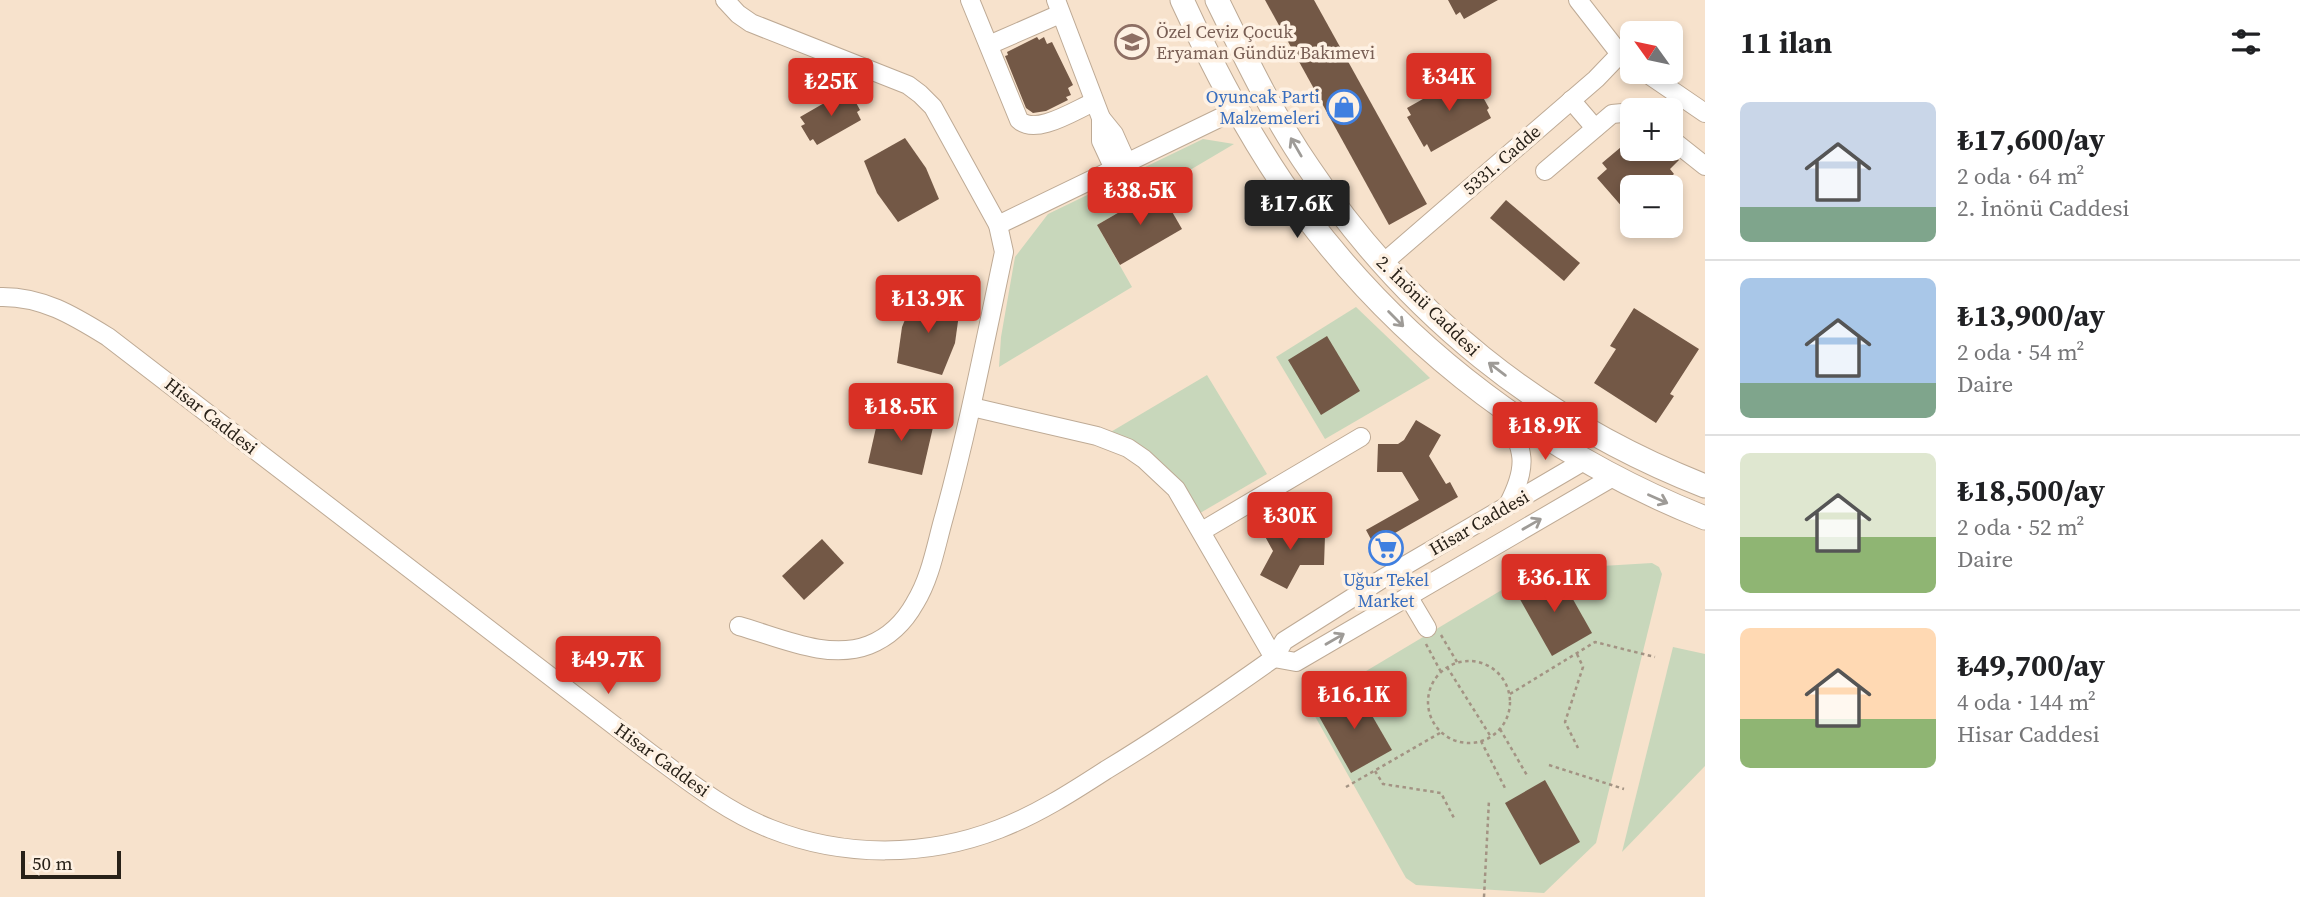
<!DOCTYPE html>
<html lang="tr">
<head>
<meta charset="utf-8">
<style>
	:root { --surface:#fff; --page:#f6f6f6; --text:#202124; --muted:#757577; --line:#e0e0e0; --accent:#d93025 }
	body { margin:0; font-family:"Source Serif 4",serif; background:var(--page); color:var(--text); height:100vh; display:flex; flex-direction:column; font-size:26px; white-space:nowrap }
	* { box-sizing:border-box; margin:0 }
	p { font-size:23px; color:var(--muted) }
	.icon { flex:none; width:38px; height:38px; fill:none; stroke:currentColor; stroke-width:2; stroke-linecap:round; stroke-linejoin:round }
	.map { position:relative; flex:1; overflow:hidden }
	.side { display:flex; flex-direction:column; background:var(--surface); width:595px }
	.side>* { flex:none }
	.needle { width:46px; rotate:303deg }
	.controls { position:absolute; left:1620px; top:21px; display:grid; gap:14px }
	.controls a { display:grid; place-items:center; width:63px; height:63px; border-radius:10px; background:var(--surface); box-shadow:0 4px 10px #0003; font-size:35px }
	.scale { position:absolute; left:21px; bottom:18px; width:100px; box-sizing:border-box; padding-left:7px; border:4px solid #282118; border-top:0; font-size:19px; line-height:24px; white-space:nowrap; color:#282118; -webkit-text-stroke:5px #fef1e3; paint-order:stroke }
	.price { position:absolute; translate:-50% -60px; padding:0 16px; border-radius:7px; background:var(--accent); color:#fff; font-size:23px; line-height:46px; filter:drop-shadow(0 2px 4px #0008) }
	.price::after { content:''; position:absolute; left:50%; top:42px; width:21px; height:16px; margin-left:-10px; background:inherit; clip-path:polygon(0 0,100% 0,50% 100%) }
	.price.on { background:#222; color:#fff }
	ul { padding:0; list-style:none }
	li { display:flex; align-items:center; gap:21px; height:175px; padding:0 35px }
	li+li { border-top:2px solid var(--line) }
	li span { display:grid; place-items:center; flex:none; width:196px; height:140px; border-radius:10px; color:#555 }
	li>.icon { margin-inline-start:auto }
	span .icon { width:84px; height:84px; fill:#fffc; stroke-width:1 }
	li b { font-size:30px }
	h2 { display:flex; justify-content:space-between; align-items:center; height:84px; padding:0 35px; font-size:30px }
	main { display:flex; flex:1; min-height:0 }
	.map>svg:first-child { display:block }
	.green { fill:#c8d7bb }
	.building { fill:#735846 }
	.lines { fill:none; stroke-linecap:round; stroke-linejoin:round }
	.minor-casing { stroke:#beaa95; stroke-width:20 }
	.major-casing { stroke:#beaa95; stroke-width:25 }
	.path { stroke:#a39383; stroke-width:2.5; stroke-dasharray:3.5 3.5; stroke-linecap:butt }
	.minor { stroke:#fff; stroke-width:18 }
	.major { stroke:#fff; stroke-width:23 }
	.oneway { stroke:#9e9b97 }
	.labels { text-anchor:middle; stroke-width:7; stroke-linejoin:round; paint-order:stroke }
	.education-label { font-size:18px; fill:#785e54; stroke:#fef1e3; text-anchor:start }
	.shop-label { font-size:18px; fill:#366cbe; stroke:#fef1e3; text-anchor:end }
	.street-label { font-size:18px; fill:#282118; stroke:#fef1e3 }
</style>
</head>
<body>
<main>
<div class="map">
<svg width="1705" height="897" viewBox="0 0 1705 897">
	<rect width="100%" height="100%" fill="#f7e2cc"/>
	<g class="green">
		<path d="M1203,139L1234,144L1097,225L1132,287L999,367L1001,337L1015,257L1048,214Z"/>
		<path d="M1356,307L1430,378L1325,439L1276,357Z"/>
		<path d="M1207,375L1267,474L1195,516L1109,433Z"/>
		<path d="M1652,563L1659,567L1662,574L1596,843L1544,893L1416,885L1406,878L1312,711L1316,701L1535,570Z"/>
		<path d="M1673,647L1705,654V766L1622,852Z"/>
	</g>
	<g class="building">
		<path d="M1265,0H1314L1427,204L1389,225Z"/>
		<path d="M1448,0H1498L1464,19L1460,12L1456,15Z"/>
		<path d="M1037,37L1039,40L1044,37L1047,44L1052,42L1073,85L1068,88L1071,95L1066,97L1068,100L1046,111L1033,113L1026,108L1005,56L1008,55L1007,52Z"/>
		<path d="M1467,74L1471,82L1474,81L1489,108L1487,110L1491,118L1431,152L1427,144L1424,147L1407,117L1411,115L1407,108Z"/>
		<path d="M845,91L850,99L853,97L860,110L857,112L861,120L817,145L813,139L810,141L801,126L805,124L800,117Z"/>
		<path d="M1633,137V149H1665L1679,160L1670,169L1674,174L1659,187H1633V202L1624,209L1597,178L1607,169L1602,163Z"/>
		<path d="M905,138L926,168L939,199L898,222L877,193L864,161Z"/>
		<path d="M1159,189L1182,229L1120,265L1097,225Z"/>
		<path d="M1506,200L1580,263L1564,281L1490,218Z"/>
		<path d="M915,295L960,307L955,343L942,375L897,363L902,327Z"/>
		<path d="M1634,308L1699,349L1670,394L1674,396L1656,423L1594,383L1616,349L1610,346Z"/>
		<path d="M1327,336L1360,391L1321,415L1288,360Z"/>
		<path d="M880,410L934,423L922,475L868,463Z"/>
		<path d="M1416,420L1441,435L1429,456L1446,484L1450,482L1458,497L1374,545L1366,530L1419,500L1402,472H1377L1378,444H1398L1404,440Z"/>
		<path d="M1285,515L1296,533L1302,536H1325L1324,565H1300L1287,589L1260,575L1273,551L1261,529Z"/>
		<path d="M822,539L844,563L804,600L782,576Z"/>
		<path d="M1557,571L1592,633L1552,656L1517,594Z"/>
		<path d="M1356,688L1392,750L1351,773L1316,711Z"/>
		<path d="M1545,780L1580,842L1540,865L1505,803Z"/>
	</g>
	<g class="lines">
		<g class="minor-casing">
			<g id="minor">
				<path d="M725,0L738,14L751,23L908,85L920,94L933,107L998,225L1004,252C985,341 968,430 944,517C936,545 931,577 915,603C905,621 889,637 869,645C828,661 779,637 739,626"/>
				<path d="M970,0L1019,120C1036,136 1075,110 1094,102"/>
				<path d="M1056,0L1101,118"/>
				<path d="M1578,0L1620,54L1633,63"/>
				<path d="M989,45L1060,14"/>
				<path d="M1645,72L1705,113"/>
				<path d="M1571,100L1595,128"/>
				<path d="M1671,139L1705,166"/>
				<path d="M1114,169L1101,141V118L1114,134L1127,163"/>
				<path d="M1545,171L1612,114L1633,112"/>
				<path d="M998,225L1238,109"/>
				<path d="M1382,264L1596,79L1620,54"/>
				<path d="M0,297C42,296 74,316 108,337L650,753C688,781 727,812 771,829C844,858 927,857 999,829C1038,814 1072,792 1106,770C1164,735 1219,697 1274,658L1284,641L1382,579L1584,461"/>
				<path d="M972,407L1097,436L1128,448L1144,459L1176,489L1274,658"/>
				<path d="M1502,407C1522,449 1531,461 1508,505"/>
				<path d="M1202,531L1361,437"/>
				<path d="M1408,596L1427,628"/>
				<path d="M1274,658L1296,662L1613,477"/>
			</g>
		</g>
		<g class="major-casing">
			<g id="major">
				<path d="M1182,0C1216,74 1256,150 1305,215C1408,352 1547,455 1705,518"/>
				<path d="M1217,0C1245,57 1273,116 1309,168C1407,314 1541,422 1705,486"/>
			</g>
		</g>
		<g class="path">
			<path d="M1441,635L1457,662"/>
			<path d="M1426,644L1441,672"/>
			<path d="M1577,654L1583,667L1565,722L1578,748"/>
			<circle cx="1469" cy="702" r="41"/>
			<path d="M1447,667L1491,737"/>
			<path d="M1510,694L1595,642L1655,657"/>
			<path d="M1500,729L1528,777"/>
			<path d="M1481,741L1506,790"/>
			<path d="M1549,765L1624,789"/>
			<path d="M1375,771L1383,784L1441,793L1455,820"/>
			<path d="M1346,787L1440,733"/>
			<path d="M1484,897L1489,800"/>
		</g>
		<use href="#minor" class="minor"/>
		<use href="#major" class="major"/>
	</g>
	<defs><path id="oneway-shaft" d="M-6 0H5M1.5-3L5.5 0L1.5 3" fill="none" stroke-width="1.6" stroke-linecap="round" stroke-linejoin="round" transform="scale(1.75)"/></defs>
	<g class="oneway">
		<use href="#oneway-shaft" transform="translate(1296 147) rotate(-120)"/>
		<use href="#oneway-shaft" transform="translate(1396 319) rotate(45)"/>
		<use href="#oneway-shaft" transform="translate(1497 369) rotate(-143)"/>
		<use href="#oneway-shaft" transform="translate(1658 499) rotate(24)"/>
		<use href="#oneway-shaft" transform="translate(1532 524) rotate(-30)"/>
		<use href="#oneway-shaft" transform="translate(1335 639) rotate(-30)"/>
	</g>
	<defs>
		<g id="school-ring" transform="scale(1.75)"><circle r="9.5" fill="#fef1e3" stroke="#8d6e63" stroke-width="1.5"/><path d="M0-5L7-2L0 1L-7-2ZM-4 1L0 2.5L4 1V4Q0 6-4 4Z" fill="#8d6e63"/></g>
		<g id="shop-ring" transform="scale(1.75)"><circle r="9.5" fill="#fef1e3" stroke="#3f7fe0" stroke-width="1.5"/><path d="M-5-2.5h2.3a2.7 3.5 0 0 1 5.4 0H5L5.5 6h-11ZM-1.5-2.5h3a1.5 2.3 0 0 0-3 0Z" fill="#3f7fe0"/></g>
		<g id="supermarket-ring" transform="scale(1.75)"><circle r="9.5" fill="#fef1e3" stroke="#3f7fe0" stroke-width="1.5"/><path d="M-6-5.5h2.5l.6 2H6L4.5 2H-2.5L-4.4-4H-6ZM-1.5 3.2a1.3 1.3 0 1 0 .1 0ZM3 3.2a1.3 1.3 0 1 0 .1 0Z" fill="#3f7fe0"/></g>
	</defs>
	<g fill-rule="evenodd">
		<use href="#school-ring" x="1132" y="42"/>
		<use href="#shop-ring" x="1344" y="107"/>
		<use href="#supermarket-ring" x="1386" y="548"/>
	</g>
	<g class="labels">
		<g class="education-label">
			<text x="1156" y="38">Özel Ceviz Çocuk<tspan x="1156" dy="21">Eryaman Gündüz Bakımevi</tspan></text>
		</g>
		<g class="shop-label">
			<text x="1320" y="103">Oyuncak Parti<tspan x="1320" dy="21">Malzemeleri</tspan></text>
			<text x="1386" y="586" text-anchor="middle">Uğur Tekel<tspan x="1386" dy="21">Market</tspan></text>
		</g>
		<g class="street-label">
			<text transform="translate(1502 160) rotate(-41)" y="6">5331. Cadde</text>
			<text transform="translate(1428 306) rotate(44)" y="6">2. İnönü Caddesi</text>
			<text transform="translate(211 416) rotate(38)" y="6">Hisar Caddesi</text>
			<text transform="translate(1479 523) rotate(-30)" y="6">Hisar Caddesi</text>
			<text transform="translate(662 760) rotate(36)" y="6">Hisar Caddesi</text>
		</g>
	</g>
</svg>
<div class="controls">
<a><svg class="needle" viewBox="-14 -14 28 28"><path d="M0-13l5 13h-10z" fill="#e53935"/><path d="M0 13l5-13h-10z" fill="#757577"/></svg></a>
<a>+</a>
<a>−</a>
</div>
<div class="scale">50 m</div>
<b class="price" style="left:1449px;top:113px">₺34K</b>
<b class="price" style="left:831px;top:118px">₺25K</b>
<b class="price" style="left:1140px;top:227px">₺38.5K</b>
<b class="price on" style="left:1297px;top:240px">₺17.6K</b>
<b class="price" style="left:928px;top:335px">₺13.9K</b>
<b class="price" style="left:901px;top:443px">₺18.5K</b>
<b class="price" style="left:1545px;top:462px">₺18.9K</b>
<b class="price" style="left:1290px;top:552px">₺30K</b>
<b class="price" style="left:1554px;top:614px">₺36.1K</b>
<b class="price" style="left:608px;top:696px">₺49.7K</b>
<b class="price" style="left:1354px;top:731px">₺16.1K</b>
</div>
<section class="side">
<h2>11 ilan<svg class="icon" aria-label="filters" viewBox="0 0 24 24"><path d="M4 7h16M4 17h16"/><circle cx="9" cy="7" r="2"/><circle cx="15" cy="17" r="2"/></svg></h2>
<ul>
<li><span style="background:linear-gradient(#c9d6e8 75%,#7fa58c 0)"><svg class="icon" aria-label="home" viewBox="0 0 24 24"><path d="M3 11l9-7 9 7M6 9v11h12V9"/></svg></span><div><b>₺17,600/ay</b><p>2 oda · 64 m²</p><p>2. İnönü Caddesi</p></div></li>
<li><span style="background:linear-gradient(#a9c7e8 75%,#7fa58c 0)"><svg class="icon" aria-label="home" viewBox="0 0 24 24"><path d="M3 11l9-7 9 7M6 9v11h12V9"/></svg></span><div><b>₺13,900/ay</b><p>2 oda · 54 m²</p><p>Daire</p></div></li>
<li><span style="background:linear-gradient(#dfe7d0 60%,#8fb573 0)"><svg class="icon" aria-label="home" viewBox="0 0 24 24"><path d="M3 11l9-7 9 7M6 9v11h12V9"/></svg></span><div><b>₺18,500/ay</b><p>2 oda · 52 m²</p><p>Daire</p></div></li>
<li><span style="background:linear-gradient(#ffd9b3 65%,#8fb573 0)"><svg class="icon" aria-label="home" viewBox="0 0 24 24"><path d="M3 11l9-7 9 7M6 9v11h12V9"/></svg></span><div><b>₺49,700/ay</b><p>4 oda · 144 m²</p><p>Hisar Caddesi</p></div></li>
</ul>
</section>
</main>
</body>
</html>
